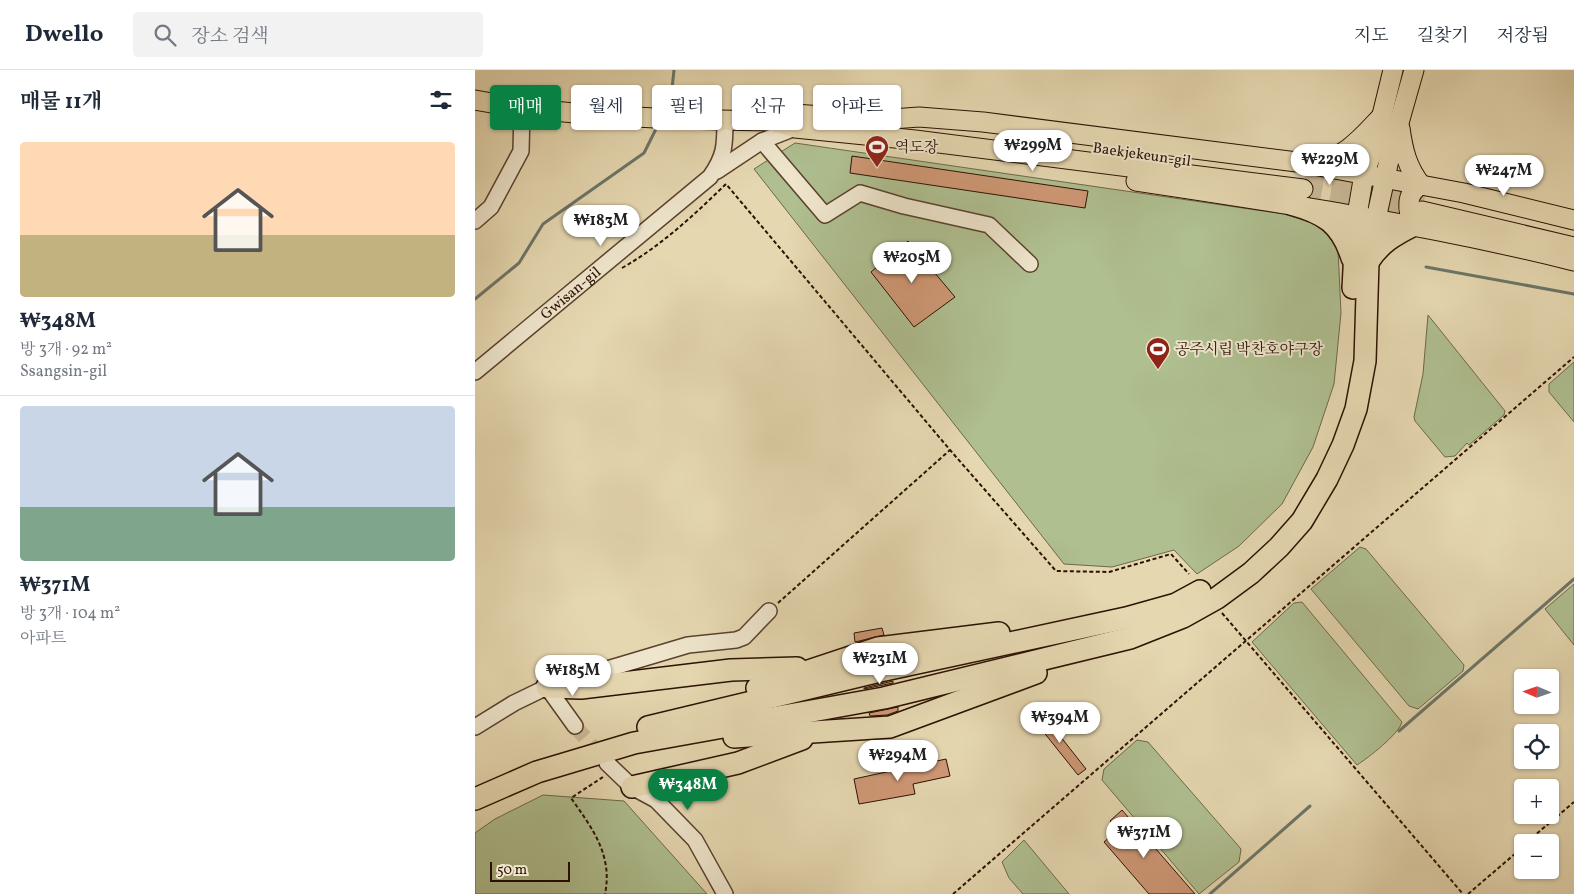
<!DOCTYPE html>
<html lang="ko">
<head>
<meta charset="utf-8">
<style>
	:root { --surface:#fff; --page:#f2f2f3; --text:#1f2937; --muted:#747a83; --line:#e0e1e3; --accent:#0b8043 }
	body { margin:0; font-family:Vollkorn,"Noto Serif KR",serif; background:var(--page); color:var(--text); height:100vh; display:flex; flex-direction:column; font-size:19px; white-space:nowrap }
	* { box-sizing:border-box; margin:0 }
	p { font-size:16px; color:var(--muted) }
	.icon { flex:none; width:28px; height:28px; fill:none; stroke:currentColor; stroke-width:2; stroke-linecap:round; stroke-linejoin:round }
	.map { position:relative; flex:1; overflow:hidden }
	.details { display:flex; flex-direction:column; background:var(--surface); width:475px }
	.details>* { flex:none }
	.guide { position:absolute; left:15px; top:15px; width:475px; height:45px; display:flex; gap:10px }
	.needle { width:32px; rotate:272deg }
	.tools { position:absolute; left:1039px; top:599px; display:grid; gap:10px }
	.tools a { display:grid; place-items:center; width:45px; height:45px; border-radius:5px; background:var(--surface); box-shadow:0 1px 4px #0004; font-size:25px }
	.scale { position:absolute; left:15px; bottom:12px; width:80px; box-sizing:border-box; padding-left:5px; border:2px solid #2c1102; border-top:0; font-size:14px; line-height:18px; white-space:nowrap; color:#2c1102; -webkit-text-stroke:4px #eee5cc; paint-order:stroke }
	.price { position:absolute; translate:-50% -42px; padding:0 11px; border-radius:18px; background:#fff; color:#222; font-size:16px; line-height:32px; filter:drop-shadow(0 1px 2px #0008) }
	.price::after { content:''; position:absolute; left:50%; top:30px; width:15px; height:11px; margin-left:-8px; background:inherit; clip-path:polygon(0 0,100% 0,50% 100%) }
	.price.selected { background:var(--accent); color:#fff }
	ul { padding:0; list-style:none }
	li { display:grid; align-content:center; gap:10px; height:265px; padding:0 20px }
	li+li { border-top:1px solid var(--line) }
	li span { display:grid; place-items:center; height:155px; border-radius:5px; color:#555 }
	li>.icon { margin-inline-start:auto }
	span .icon { width:90px; height:90px; fill:#fffc; stroke-width:1 }
	li b { font-size:21px }
	h2 { display:flex; justify-content:space-between; align-items:center; height:60px; padding:0 20px; font-size:21px }
	.pill { padding:0 18px; border-radius:5px; background:var(--surface); box-shadow:0 1px 4px #0004; font-size:18px; line-height:45px }
	.pill.selected { background:var(--accent); color:#fff }
	header { display:flex; align-items:center; gap:30px; box-sizing:border-box; height:70px; padding:0 25px; background:var(--surface); border-bottom:1px solid var(--line) }
	header strong { font-size:24px }
	nav { display:flex; gap:28px; margin-inline-start:auto; font-size:18px }
	.search { width:350px; height:45px; background:var(--page); display:flex; align-items:center; gap:12px; box-sizing:border-box; padding:0 18px; border-radius:5px; color:var(--muted); font-size:19px }
	main { display:flex; flex:1; min-height:0 }
	.map>svg:first-child { display:block }
	.green { fill:#afbf90; stroke:#6e6849 }
	.lines { fill:none; stroke-linecap:round; stroke-linejoin:round }
	.stream { stroke:#6c7668; stroke-width:3 }
	.building { fill:#cf9876; stroke:#2c1102 }
	.minor-tunnel { stroke:#c9b996; stroke-width:15; stroke-dasharray:15 8; stroke-linecap:butt }
	.major-tunnel { stroke:#c9b996; stroke-width:19; stroke-dasharray:19 9; stroke-linecap:butt }
	.minor-casing { stroke:#5a422e; stroke-width:18 }
	.major-casing { stroke:#2c1102; stroke-width:21 }
	.highway-casing { stroke:#2c1102; stroke-width:24 }
	.path { stroke:#2c1102; stroke-width:2; stroke-dasharray:4 2.5; stroke-linecap:butt }
	.minor { stroke:#eee5cc; stroke-width:15 }
	.major { stroke:#e5d7b0; stroke-width:19 }
	.highway { stroke:#e5d7b0; stroke-width:21 }
	.labels { text-anchor:middle; stroke-width:4; stroke-linejoin:round; paint-order:stroke }
	.poi-label { font-size:15px; fill:#2c1102; stroke:#eee5cc; text-anchor:start }
	.street-label { font-size:15px; fill:#2c1102; stroke:#eee5cc }
</style>
</head>
<body>
<header>
<strong>Dwello</strong>
<div class="search"><svg class="icon" aria-label="search" viewBox="0 0 24 24"><circle cx="10" cy="10" r="6"/><path d="M15 15l6 6"/></svg>장소 검색</div>
<nav><a>지도</a><a>길찾기</a><a>저장됨</a></nav>
</header>
<main>
<section class="details">
<h2>매물 11개<svg class="icon" aria-label="filters" viewBox="0 0 24 24"><path d="M4 7h16M4 17h16"/><circle cx="9" cy="7" r="2"/><circle cx="15" cy="17" r="2"/></svg></h2>
<ul>
<li><span style="background:linear-gradient(#ffd9b3 60%,#c2b280 0)"><svg class="icon" aria-label="home" viewBox="0 0 24 24"><path d="M3 11l9-7 9 7M6 9v11h12V9"/></svg></span><div><b>₩348M</b><p>방 3개 · 92 m²</p><p>Ssangsin-gil</p></div></li>
<li><span style="background:linear-gradient(#c9d6e8 65%,#7fa58c 0)"><svg class="icon" aria-label="home" viewBox="0 0 24 24"><path d="M3 11l9-7 9 7M6 9v11h12V9"/></svg></span><div><b>₩371M</b><p>방 3개 · 104 m²</p><p>아파트</p></div></li>
</ul>
</section>
<div class="map">
<svg width="1099" height="824" viewBox="0 0 1099 824">
	<rect width="100%" height="100%" fill="#e5d7b0"/>
	<filter id="stains"><feTurbulence type="fractalNoise" baseFrequency=".004" numOctaves="4"/><feColorMatrix values="0 0 0 0 .2 0 0 0 0 .09 0 0 0 0 .02 0 0 0 .5 -.17"/></filter>
	<radialGradient id="worn" r=".72"><stop offset=".6" stop-color="#630" stop-opacity="0"/><stop offset="1" stop-color="#630" stop-opacity=".3"/></radialGradient>
	<g class="green">
		<path d="M320,73L809,144L850,157L863,180L866,243L859,314L838,377L807,434L764,476L722,504L699,480L637,497L589,494L279,99Z"/>
		<path d="M953,245L1030,341L1029,345L994,375L992,373L980,386L970,387L940,351L939,347L948,304Z"/>
		<path d="M1099,292V352L1074,322V314Z"/>
		<path d="M885,477L891,479L989,595L988,601L943,639L934,636L836,519Z"/>
		<path d="M1099,514V575L1070,539Z"/>
		<path d="M827,532L927,652C924,664 893,688 882,695L777,572L819,533Z"/>
		<path d="M662,670L673,672L766,779L764,792L724,824L627,710L629,699Z"/>
		<path d="M68,725L149,731L232,824H0V763L20,749Z"/>
		<path d="M549,770L594,824H548L534,808L527,792Z"/>
	</g>
	<g class="lines">
		<g class="stream">
			<path d="M190,41L196,28L199,0"/>
			<path d="M951,197L1099,224"/>
			<path d="M0,229L44,193L68,154L169,83L183,55"/>
			<path d="M924,661L1099,509"/>
			<path d="M735,824L835,736"/>
		</g>
	</g>
	<g class="building">
		<path d="M377,86L613,121L610,138L375,103Z"/>
		<path d="M433,171L480,227L439,257L396,202Z"/>
		<path d="M407,558L409,565L380,572L379,563Z"/>
		<path d="M418,611V613L389,619V618Z"/>
		<path d="M423,637V641L412,645L395,646L394,643Z"/>
		<path d="M567,643L611,699L603,705L559,650Z"/>
		<path d="M471,689L475,706L438,714L440,724L384,734L379,709Z"/>
		<path d="M647,740L720,824H674L629,772L643,760L635,751Z"/>
	</g>
	<g class="lines">
		<path class="minor-tunnel" d="M100,656L129,690"/>
		<g class="major-tunnel">
			<path d="M830,106L950,126"/>
			<path d="M828,119L947,141"/>
		</g>
		<g class="minor-casing">
			<g id="minor">
				<path d="M287,71L350,145L385,123L429,136L514,155L555,194"/>
				<path d="M242,101L287,71L320,58"/>
				<path d="M0,151L16,137L46,81L47,39"/>
				<path id="s1" d="M0,302L235,107C250,86 250,75 250,50"/>
				<path d="M72,617L100,656"/>
				<path d="M0,657L39,633L72,617L213,575L261,570L269,567L294,541"/>
				<path d="M132,693L157,717L181,730L220,770L250,824"/>
			</g>
		</g>
		<g class="major-casing">
			<g id="major">
				<path d="M0,30C97,48 197,49 296,51L320,58L440,70L828,119"/>
				<path d="M403,50L444,47L508,52L822,92L989,123L1099,150"/>
				<path d="M297,51L320,44L413,51"/>
				<path d="M925,58C928,80 932,97 946,115C930,123 932,141 939,155"/>
				<path d="M839,92C867,91 887,67 905,48"/>
				<path d="M661,111C808,133 955,155 1099,191"/>
				<path d="M947,141L1099,177"/>
				<path d="M882,145L889,104L899,78L918,0"/>
				<path d="M901,149L916,81L939,0"/>
			</g>
		</g>
		<g class="highway-casing">
			<g id="highway">
				<path d="M816,134C849,143 866,153 877,188"/>
				<path d="M893,192C905,173 919,165 939,155"/>
				<path d="M878,218L882,145"/>
				<path d="M72,617L106,618L256,600L322,598"/>
				<path d="M282,618L403,578L524,563"/>
				<path d="M173,657L405,601L651,548L701,534L725,521"/>
				<path d="M259,667L415,657L561,603"/>
				<path d="M157,717L263,693L327,669"/>
				<path d="M0,729L62,702L159,673L409,628L655,568L708,547L742,528L776,503L804,477L827,451L852,409L868,375L881,339L890,291L893,192L901,149"/>
			</g>
		</g>
		<g class="path">
			<path d="M147,198C186,176 219,145 251,114L475,380L581,501L634,502L696,484L714,504"/>
			<path d="M303,533L475,380"/>
			<path d="M747,543L988,824"/>
			<path d="M128,707L96,728C117,758 138,785 130,824"/>
			<path d="M1052,772L1099,732"/>
			<path d="M478,824L1099,287"/>
			<path d="M993,824L1048,777"/>
		</g>
		<use href="#minor" class="minor"/>
		<use href="#major" class="major"/>
		<use href="#highway" class="highway"/>
	</g>
	<defs>
		<g id="stadium-pin" transform="scale(1.25)"><path d="M0 17L-7.5 6A9.5 9.5 0 1 1 7.5 6Z" fill="#8f2418" stroke="#eee5cc"/><path d="M0-5a6.5 5 0 1 0 0 10a6.5 5 0 1 0 0-10ZM-3.5-1.8h7v3.6h-7Z" fill="#fff"/></g>
	</defs>
	<g fill-rule="evenodd">
		<use href="#stadium-pin" x="402" y="77"/>
		<use href="#stadium-pin" x="683" y="279"/>
	</g>
	<g class="labels">
		<g class="poi-label">
			<text x="420" y="82">역도장</text>
			<text x="700" y="284">공주시립 박찬호야구장</text>
		</g>
		<g class="street-label">
			<text transform="translate(667 84) rotate(8)" y="5">Baekjekeun-gil</text>
			<text dy="5" stroke="none"><textPath href="#s1" startOffset="124">Gwisan-gil</textPath></text>
		</g>
	</g>
	<rect width="100%" height="100%" filter="url(#stains)"/>
	<rect width="100%" height="100%" fill="url(#worn)"/>
</svg>
<div class="tools">
<a><svg class="needle" viewBox="-14 -14 28 28"><path d="M0-13l5 13h-10z" fill="#e53935"/><path d="M0 13l5-13h-10z" fill="#747a83"/></svg></a>
<a><svg class="icon" aria-label="locate" viewBox="0 0 24 24"><circle cx="12" cy="12" r="6"/><path d="M12 2v4M12 18v4M2 12h4M18 12h4"/></svg></a>
<a>+</a>
<a>−</a>
</div>
<div class="scale">50 m</div>
<b class="price" style="left:558px;top:102px">₩299M</b>
<b class="price" style="left:855px;top:116px">₩229M</b>
<b class="price" style="left:1029px;top:127px">₩247M</b>
<b class="price" style="left:126px;top:177px">₩183M</b>
<b class="price" style="left:437px;top:214px">₩205M</b>
<b class="price" style="left:405px;top:615px">₩231M</b>
<b class="price" style="left:98px;top:627px">₩185M</b>
<b class="price" style="left:585px;top:674px">₩394M</b>
<b class="price" style="left:423px;top:712px">₩294M</b>
<b class="price selected" style="left:213px;top:741px">₩348M</b>
<b class="price" style="left:669px;top:789px">₩371M</b>
<div class="guide">
<a class="pill selected">매매</a>
<a class="pill">월세</a>
<a class="pill">필터</a>
<a class="pill">신규</a>
<a class="pill">아파트</a>
</div>
</div>
</main>
</body>
</html>
